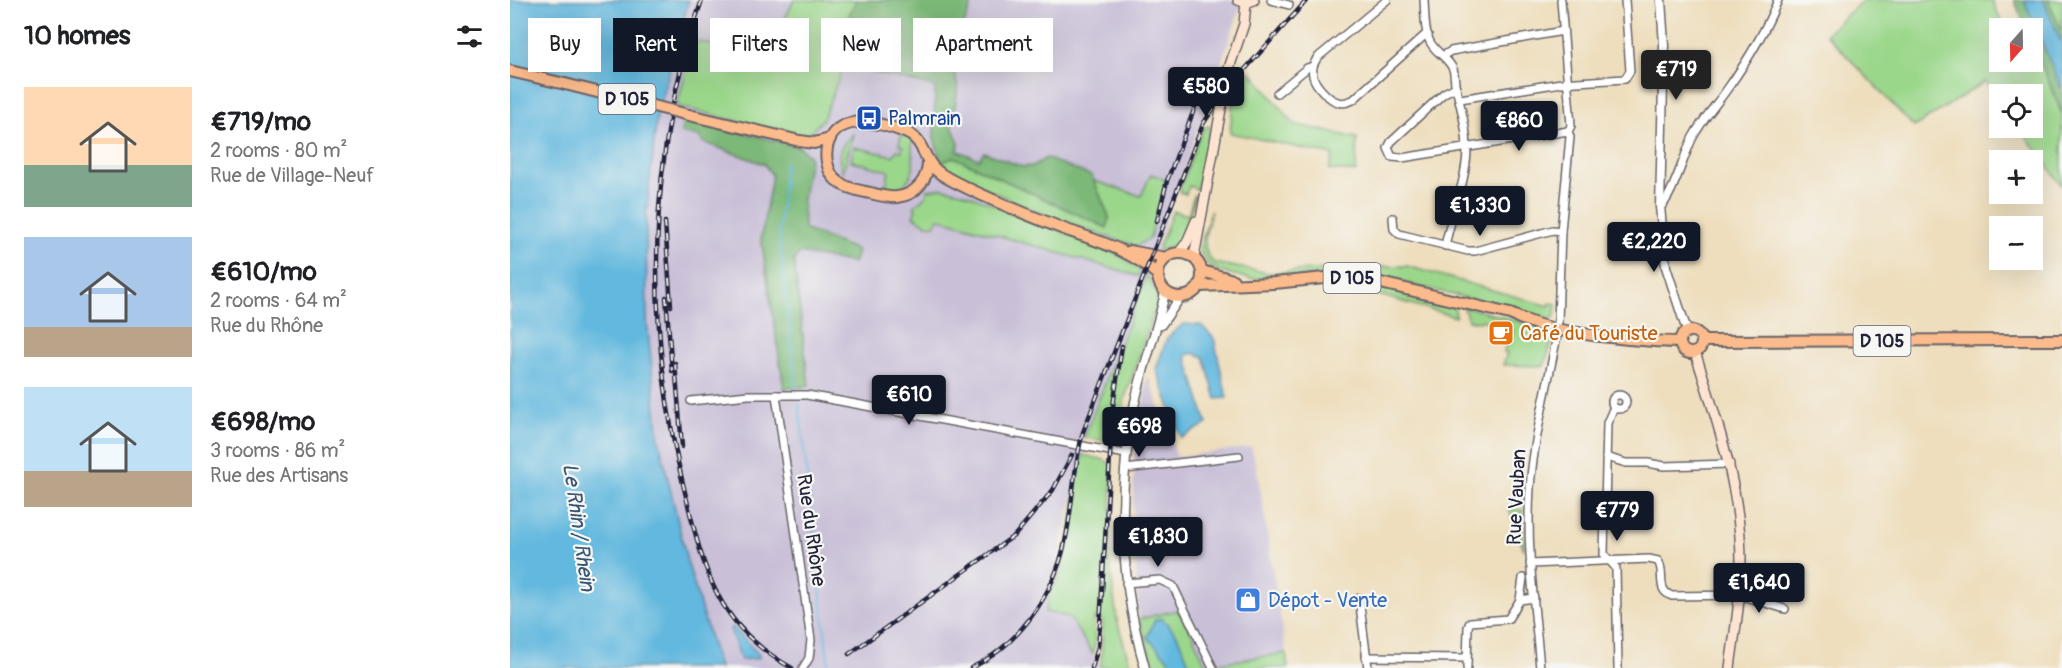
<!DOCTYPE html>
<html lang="en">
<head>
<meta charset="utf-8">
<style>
	:root { --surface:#fff; --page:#f2f2f2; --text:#202124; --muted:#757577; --accent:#111827 }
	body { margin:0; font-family:Pangolin,sans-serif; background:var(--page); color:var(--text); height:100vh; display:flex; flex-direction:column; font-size:22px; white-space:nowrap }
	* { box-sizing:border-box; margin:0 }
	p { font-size:20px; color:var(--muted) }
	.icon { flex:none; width:33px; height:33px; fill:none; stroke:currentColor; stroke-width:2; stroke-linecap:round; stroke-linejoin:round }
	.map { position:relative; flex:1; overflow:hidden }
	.panel { display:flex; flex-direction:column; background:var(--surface); width:510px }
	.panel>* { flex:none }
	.banner { position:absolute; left:18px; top:18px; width:570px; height:54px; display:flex; gap:12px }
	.needle { width:39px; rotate:200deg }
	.fabs { position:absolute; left:1479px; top:18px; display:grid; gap:12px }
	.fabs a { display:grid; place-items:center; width:54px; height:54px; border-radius:0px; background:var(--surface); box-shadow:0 6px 24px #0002; font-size:30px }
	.price { position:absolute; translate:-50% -51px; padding:0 14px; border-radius:6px; background:var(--accent); color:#fff; font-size:20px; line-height:39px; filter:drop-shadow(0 2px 3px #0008) }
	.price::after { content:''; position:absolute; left:50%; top:36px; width:18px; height:14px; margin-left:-9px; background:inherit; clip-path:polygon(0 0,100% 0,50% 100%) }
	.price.current { background:#222; color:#fff }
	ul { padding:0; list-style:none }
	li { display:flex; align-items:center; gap:18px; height:150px; padding:0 24px }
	li span { display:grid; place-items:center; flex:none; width:168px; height:120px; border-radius:0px; color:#555 }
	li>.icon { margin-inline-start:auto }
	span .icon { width:72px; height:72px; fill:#fffc; stroke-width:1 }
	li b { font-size:26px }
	h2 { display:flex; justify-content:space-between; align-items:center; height:72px; padding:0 24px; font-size:26px }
	.pill { padding:0 21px; border-radius:0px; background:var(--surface); box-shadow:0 6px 24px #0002; font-size:21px; line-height:54px }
	.pill.current { background:var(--accent); color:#fff }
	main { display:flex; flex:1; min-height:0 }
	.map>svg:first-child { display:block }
	.industrial { fill:#c9bfd7 }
	.green { fill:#9bd78b; stroke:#5e7c63; stroke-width:1.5 }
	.forest { fill:#7cb877; stroke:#4f6d59; stroke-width:1.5 }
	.water { fill:#62b8de; stroke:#426d8c; stroke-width:1.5 }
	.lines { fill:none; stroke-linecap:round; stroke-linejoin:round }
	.stream { stroke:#62b8de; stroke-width:2 }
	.minor-casing { stroke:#696468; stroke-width:10 }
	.tertiary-casing { stroke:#696468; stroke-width:11 }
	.secondary-casing { stroke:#696468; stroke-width:12 }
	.primary-casing { stroke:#696468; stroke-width:14 }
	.minor { stroke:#fff; stroke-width:7 }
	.tertiary { stroke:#fff; stroke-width:8 }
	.secondary { stroke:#fde4d1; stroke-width:9 }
	.primary { stroke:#fbbb8c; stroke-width:10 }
	.rail-casing { stroke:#22223b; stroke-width:4.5 }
	.rail { stroke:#f6f6f2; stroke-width:2; stroke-dasharray:7; stroke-linecap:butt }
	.primary-bridge-casing { stroke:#696468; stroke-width:14; stroke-linecap:butt }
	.primary-bridge { stroke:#fbbb8c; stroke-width:10 }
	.labels { text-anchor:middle; stroke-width:4.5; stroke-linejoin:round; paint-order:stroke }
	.shield { fill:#f6f6f2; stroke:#626272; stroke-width:1.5 }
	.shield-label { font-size:18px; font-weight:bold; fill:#22223b }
	.transit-label { font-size:20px; fill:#164399; stroke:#f6f6f2; text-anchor:start }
	.food-label { font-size:20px; fill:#c56008; stroke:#f6f6f2; text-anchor:start }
	.street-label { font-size:20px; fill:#22223b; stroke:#f6f6f2 }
	.shop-label { font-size:20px; fill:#366cbe; stroke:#f6f6f2; text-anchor:start }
	.water-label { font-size:21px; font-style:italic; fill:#385674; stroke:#f6f6f2 }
</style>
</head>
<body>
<main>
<section class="panel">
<h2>10 homes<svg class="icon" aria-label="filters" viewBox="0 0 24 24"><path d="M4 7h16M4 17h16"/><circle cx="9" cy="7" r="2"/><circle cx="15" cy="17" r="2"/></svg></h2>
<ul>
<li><span style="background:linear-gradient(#ffd9b3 65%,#7fa58c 0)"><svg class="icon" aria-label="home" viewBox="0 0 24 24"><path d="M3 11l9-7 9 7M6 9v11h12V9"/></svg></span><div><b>€719/mo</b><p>2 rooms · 80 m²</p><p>Rue de Village-Neuf</p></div></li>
<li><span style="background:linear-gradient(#a9c7e8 75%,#b9a48a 0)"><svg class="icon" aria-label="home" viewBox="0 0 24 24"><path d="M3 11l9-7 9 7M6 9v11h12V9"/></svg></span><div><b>€610/mo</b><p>2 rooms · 64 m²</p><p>Rue du Rhône</p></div></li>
<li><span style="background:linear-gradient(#bfe0f5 70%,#b9a48a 0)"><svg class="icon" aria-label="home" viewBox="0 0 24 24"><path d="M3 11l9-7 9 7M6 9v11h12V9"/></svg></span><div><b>€698/mo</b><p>3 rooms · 86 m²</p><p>Rue des Artisans</p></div></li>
</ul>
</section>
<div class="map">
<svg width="1552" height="668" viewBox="0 0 1552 668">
	<rect width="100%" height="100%" fill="#f6f6f2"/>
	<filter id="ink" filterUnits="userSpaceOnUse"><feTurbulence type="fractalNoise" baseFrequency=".0167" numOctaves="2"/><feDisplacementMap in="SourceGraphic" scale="12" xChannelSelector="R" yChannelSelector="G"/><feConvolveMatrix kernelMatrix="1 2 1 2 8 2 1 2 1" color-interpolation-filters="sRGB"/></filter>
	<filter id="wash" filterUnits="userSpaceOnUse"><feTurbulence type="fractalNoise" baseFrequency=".008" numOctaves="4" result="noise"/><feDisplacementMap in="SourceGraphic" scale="24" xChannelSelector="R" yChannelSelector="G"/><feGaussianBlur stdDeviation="1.35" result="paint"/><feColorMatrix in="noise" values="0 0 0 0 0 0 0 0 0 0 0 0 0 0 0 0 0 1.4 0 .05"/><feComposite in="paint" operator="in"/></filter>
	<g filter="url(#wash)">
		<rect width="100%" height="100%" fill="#eedebd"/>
		<g class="industrial">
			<path d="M179,0H733L637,274L574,438L573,455L536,611L559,616L592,668H209L177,561L149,440L137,321L136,216L147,115Z"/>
			<path d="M638,375L667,457L741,447L747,469L776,653L696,665L667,610L629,619L623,527L624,457Z"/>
		</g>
		<g class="green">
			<path d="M284,0H346L323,54L334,65L313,119L295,138L167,106L184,41L257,56Z"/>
			<path d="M1353,0H1482L1494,28H1490V62H1522L1523,44L1552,114V186L1510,128H1522V94H1490L1489,100L1476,81L1404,127L1316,34Z"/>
			<path d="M1538,0H1552V32Z"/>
			<path d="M741,72L784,124L847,138L846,172L819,170L823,155L720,133L724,89Z"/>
			<path d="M700,126L694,164L687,189L679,186L676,194L669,192L688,139L695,127Z"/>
			<path d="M343,134L333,172C326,157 331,144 343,134Z"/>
			<path d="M391,135L403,139C399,150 405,158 403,169C401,179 392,185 389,195L355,190L357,183L374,187L376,186L379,171L341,161L344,147L383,156L387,150L392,151L393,146L389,145Z"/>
			<path d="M444,157L597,228L599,217L584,181L631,196L641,174L656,180L640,238L627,246C576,231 528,213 479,190C464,183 442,176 431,163Z"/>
			<path d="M432,188L452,192L604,252L630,269L628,276L428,218L425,225L416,224L403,216L406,209L404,207L417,194V190Z"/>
			<path d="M684,195H686L674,233L667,244L647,252L663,211L678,215Z"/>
			<path d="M701,211C697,229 688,249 704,263L759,273L844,267L897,266L1039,306L1040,303L1046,304L1045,315L1043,319L866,276L843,273L741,279L708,271L707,269L700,267L689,250Z"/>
			<path d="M637,274L647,296V305L615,397L610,432L604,442L574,438Z"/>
			<path d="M834,281L853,282L939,304L945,309L946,317L855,291L824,290V284Z"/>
			<path d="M953,306L1037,329L1044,336L1034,366L993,365L997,353L994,352L996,344H999L1003,331L972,320L970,322L958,320Z"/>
			<path d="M573,455L595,460L602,466L600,566L607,620L621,668L591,667L593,619L584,618L585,644L583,654L559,617L535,612L540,592L550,574L560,537L566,484Z"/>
			<path d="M999,509L1013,510L1014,550Z"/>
			<path d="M667,610L681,632L696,665L776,653L778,668H681L667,635L637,637L658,659L661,668H644L629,619Z"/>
		</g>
		<g class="forest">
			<path d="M346,0H463L442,58L448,87L442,126L449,143L448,151L469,159L474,152L513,167L523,166L536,158L582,176L599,217L597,228L444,157L431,163L424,138L425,87L334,65L322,54Z"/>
			<path d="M1504,0H1538L1552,31V114L1523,44L1522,28H1516Z"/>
			<path d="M174,118L290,147L300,157L293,199L294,229L347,250L344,263L290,253L284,260L299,386L274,389L251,238L262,175L254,164L192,142L190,137L171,133Z"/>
		</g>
		<g class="water">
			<path d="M0,0H179L147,115L136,217L137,321L149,440L177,561L209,668H0Z"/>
			<path d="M1514,0H1533L1536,6L1552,44V90Z"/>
			<path d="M673,324L691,325L704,338L717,398L706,399L694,357L683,353L676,356L697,424L671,438L646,369L657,338Z"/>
			<path d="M652,618L667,635L681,668H661L658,659L637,637L645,620Z"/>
			<path d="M223,627L249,655V658L231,660L220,629Z"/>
		</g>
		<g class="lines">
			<g class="stream">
				<path d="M275,162L269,232L286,388"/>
				<path d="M289,404L319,668"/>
			</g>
		</g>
	</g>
	<g filter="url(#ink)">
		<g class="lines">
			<g class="minor-casing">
				<g id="minor">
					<path d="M761,0L779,5"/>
					<path d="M914,0C915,13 914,35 922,45C928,54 938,58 943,69C945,75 944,82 946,88C951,108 957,129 957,151C956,183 941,215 935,246"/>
					<path d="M934,55L941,51L1053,31"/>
					<path d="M803,66C803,69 802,72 803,76C805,85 819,100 828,102C833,104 838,102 843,100L914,36L918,35"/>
					<path d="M946,87L934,93L881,142L878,148L882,157L892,158L1058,131"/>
					<path d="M767,93L797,68L803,66L807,58L877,0"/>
					<path d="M950,99L1051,83L1115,79L1120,71L1115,0"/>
					<path d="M945,203L999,194"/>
					<path d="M1150,207C1161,201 1175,152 1183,137C1192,120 1207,104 1218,88C1238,60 1255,32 1268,0"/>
					<path d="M883,218L884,229L889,234L958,251H965L1043,230L1051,231"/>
					<path d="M1048,322L1051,231L1060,137L1058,131L1061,126L1051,0"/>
					<path d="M266,395L301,640L299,658L293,668"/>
					<circle cx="1109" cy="402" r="7"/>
					<path d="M181,401L238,395H297L616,454"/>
					<path d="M1104,407L1097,423L1094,554L1106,568L1108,668"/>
					<path d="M1096,457L1116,463H1138L1154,466L1220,464"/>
					<path d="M615,469L729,456"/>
					<path d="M1020,564L1139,559L1148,561C1156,573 1145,590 1162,596L1229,595L1275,609"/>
					<path d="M616,583L650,580L663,586L703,668"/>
					<path d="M849,598L858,668"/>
					<path d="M1010,600L1013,578"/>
					<path d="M856,657L957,658"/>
					<path d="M957,668L958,627L960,622L998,619L1010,600L1024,598"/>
					<path d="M1030,668C1025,608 1016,549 1020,488C1024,434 1039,383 1048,329"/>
				</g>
			</g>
			<g class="tertiary-casing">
				<g id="tertiary">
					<path d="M1151,0L1154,45L1150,207L1156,267L1177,331"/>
					<path d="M651,325L670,298"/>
					<path d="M635,668C610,581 606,491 625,402C633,365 648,329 655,292"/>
				</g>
			</g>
			<g class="secondary-casing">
				<g id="secondary">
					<path d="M728,0L736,3L744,0"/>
					<path d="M669,253L677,242L686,221"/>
					<path d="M684,257L718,71L734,24L736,3"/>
					<path d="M1185,352C1208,423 1232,493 1231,567C1231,601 1224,635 1220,668"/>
				</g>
			</g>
			<g class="primary-casing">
				<g id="primary">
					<path d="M0,71L55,84"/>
					<path d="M179,115L290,141L304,143L320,139"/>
					<path d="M418,159C419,178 407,195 387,197C378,198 369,195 360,193C351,191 338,189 330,183C316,174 313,153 320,138C335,112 374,124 395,132C413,139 412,155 423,167C428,173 437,178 445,182C480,200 518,215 554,229C588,241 621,250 648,275"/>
					<path d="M620,251L656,258"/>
					<circle cx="670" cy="275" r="22"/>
					<path d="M692,271L723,280"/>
					<path d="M690,286L764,283L825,277L850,278L1000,314C1031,328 1057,332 1090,336C1117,339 1142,342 1169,342"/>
					<circle cx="1181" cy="342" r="11"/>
					<path d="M1192,341L1552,340"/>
				</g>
			</g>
			<use href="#minor" class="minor"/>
			<use href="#tertiary" class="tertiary"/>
			<use href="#secondary" class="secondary"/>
			<use href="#primary" class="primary"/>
			<g class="rail-casing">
				<g id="rail">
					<path d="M192,0C136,155 135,329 174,488C193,567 205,626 282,668"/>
					<path d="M647,221L657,181L685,107"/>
					<path d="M155,222L161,306"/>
					<path d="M156,297L162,371"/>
					<path d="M165,363L172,447"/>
					<path d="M339,654L505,535L543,490L562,455"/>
					<path d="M461,668C509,645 544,594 555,542C563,506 563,468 573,432L693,124L713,94L797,0"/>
					<path d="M582,668L588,647L590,625L603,406L612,346"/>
				</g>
			</g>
			<use href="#rail" class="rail"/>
			<g class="primary-bridge-casing">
				<path id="primary-bridge" d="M55,84L179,115"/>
			</g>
			<use href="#primary-bridge" class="primary-bridge"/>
		</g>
	</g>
	<defs>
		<g id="bus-square" transform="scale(1.35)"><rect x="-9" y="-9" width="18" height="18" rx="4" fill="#1a4fb4" stroke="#f6f6f2"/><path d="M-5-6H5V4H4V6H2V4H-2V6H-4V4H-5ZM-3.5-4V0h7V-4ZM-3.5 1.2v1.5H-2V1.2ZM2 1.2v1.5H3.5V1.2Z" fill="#fff"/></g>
		<g id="cafe-square" transform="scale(1.35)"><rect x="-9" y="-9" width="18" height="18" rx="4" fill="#e8710a" stroke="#f6f6f2"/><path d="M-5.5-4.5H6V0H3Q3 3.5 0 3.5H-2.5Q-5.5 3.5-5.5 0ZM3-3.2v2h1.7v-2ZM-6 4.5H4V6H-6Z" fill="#fff"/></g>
		<g id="shop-square" transform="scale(1.35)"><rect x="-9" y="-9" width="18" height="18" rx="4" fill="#3f7fe0" stroke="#f6f6f2"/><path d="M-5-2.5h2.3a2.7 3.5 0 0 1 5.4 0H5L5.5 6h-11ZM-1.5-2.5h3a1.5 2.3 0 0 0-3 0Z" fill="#fff"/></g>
	</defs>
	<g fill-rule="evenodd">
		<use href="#bus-square" x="359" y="118"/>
		<use href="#cafe-square" x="991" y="333"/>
		<use href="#shop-square" x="738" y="600"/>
	</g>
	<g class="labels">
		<g class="shield">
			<rect x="88.5" y="84" width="57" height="30" rx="4.5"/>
			<rect x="813.5" y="263" width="57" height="30" rx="4.5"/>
			<rect x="1343.5" y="326" width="57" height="30" rx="4.5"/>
		</g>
		<g class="shield-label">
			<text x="117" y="105">D 105</text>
			<text x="842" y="284">D 105</text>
			<text x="1372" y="347">D 105</text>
		</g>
		<g class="transit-label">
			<text x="378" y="125">Palmrain</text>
		</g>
		<g class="food-label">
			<text x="1010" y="340">Café du Touriste</text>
		</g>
		<g class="street-label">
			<text transform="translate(1006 497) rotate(-87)" y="7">Rue Vauban</text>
			<text transform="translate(302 530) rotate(82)" y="7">Rue du Rhône</text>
		</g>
		<g class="shop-label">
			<text x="758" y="607">Dépot - Vente</text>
		</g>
		<g class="water-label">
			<text transform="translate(69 527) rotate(82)" y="7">Le Rhin / Rhein</text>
		</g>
	</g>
</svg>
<div class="fabs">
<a><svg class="needle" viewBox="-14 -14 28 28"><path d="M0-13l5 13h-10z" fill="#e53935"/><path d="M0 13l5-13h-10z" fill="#757577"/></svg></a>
<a><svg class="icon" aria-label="locate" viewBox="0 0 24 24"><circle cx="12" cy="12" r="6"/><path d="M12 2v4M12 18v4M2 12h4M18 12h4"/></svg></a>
<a>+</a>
<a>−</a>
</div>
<b class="price current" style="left:1166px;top:101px">€719</b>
<b class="price" style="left:696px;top:118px">€580</b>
<b class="price" style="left:1009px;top:152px">€860</b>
<b class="price" style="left:970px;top:237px">€1,330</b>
<b class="price" style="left:1144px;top:273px">€2,220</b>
<b class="price" style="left:399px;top:426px">€610</b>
<b class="price" style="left:629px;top:458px">€698</b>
<b class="price" style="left:1107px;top:542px">€779</b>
<b class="price" style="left:648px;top:568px">€1,830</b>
<b class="price" style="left:1249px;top:614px">€1,640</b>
<div class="banner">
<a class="pill">Buy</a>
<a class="pill current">Rent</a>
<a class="pill">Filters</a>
<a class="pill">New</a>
<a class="pill">Apartment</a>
</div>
</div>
</main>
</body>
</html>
